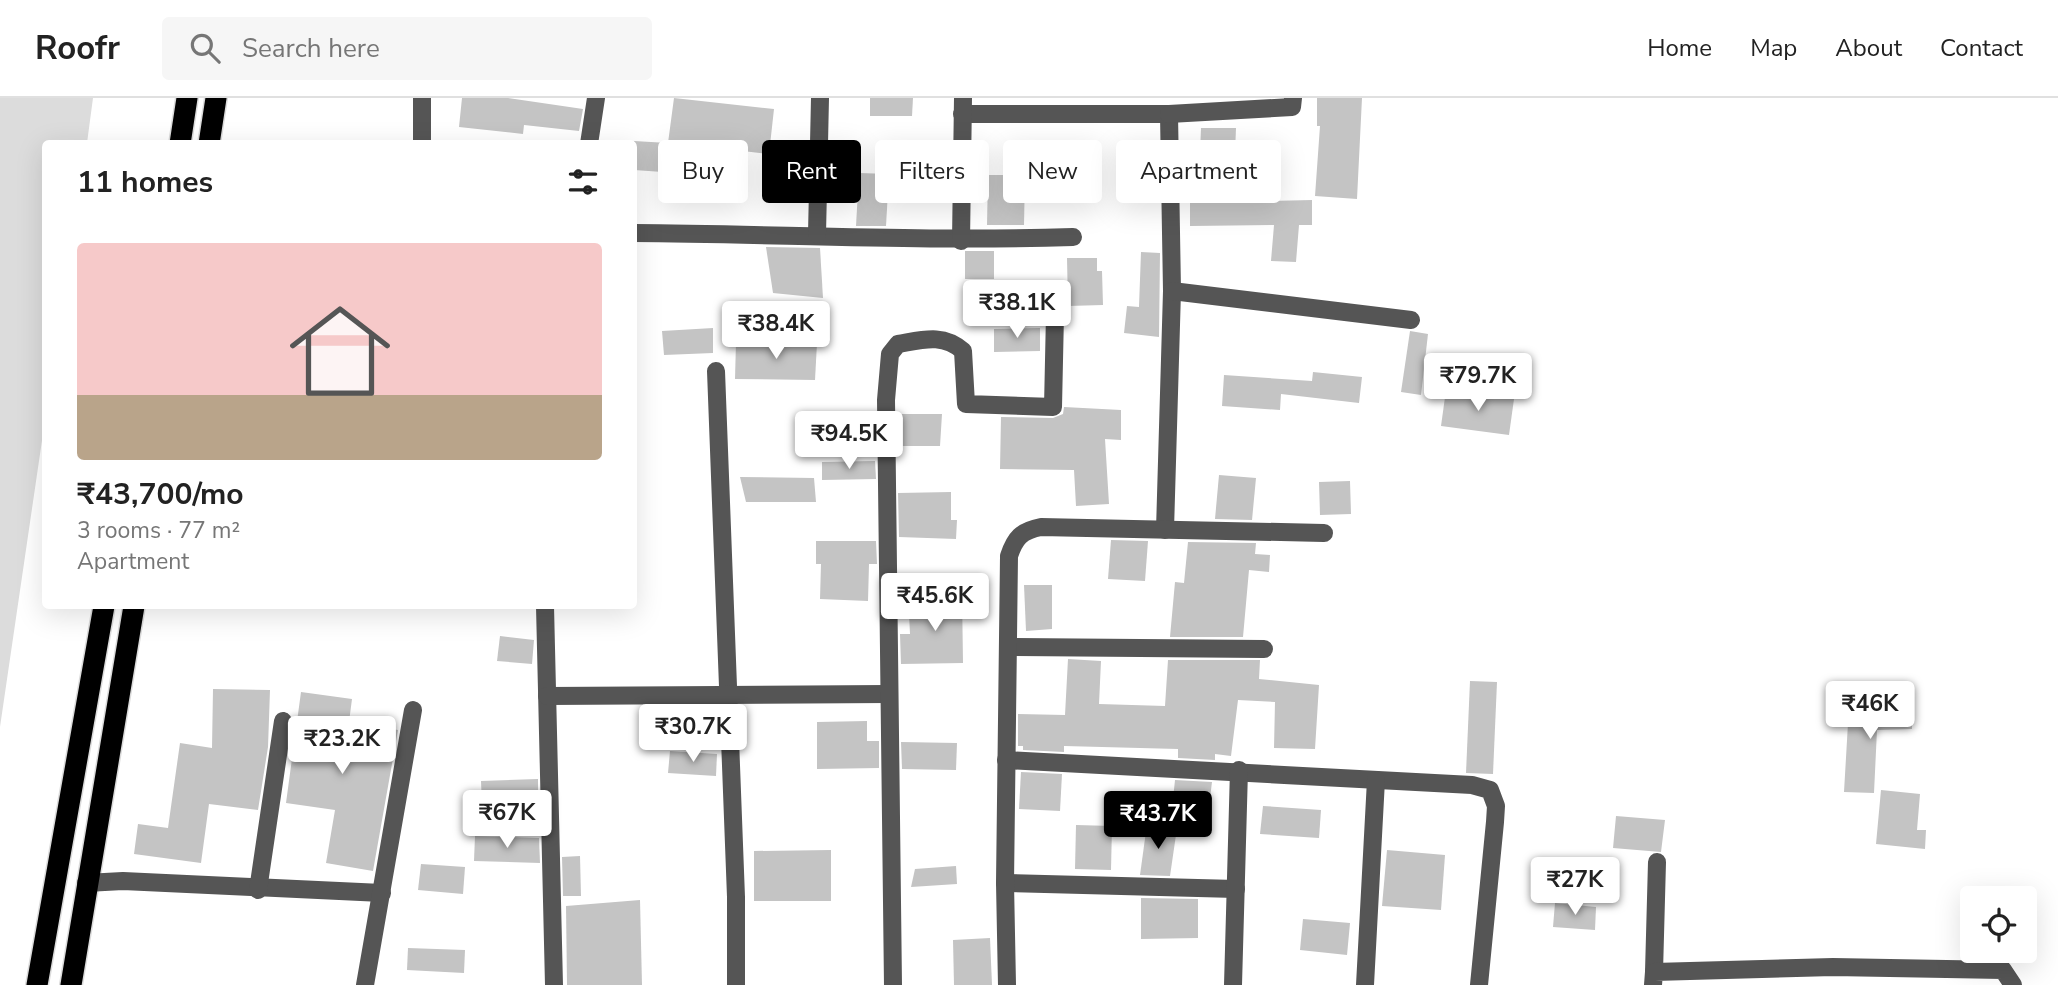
<!DOCTYPE html>
<html lang="en">
<head>
<meta charset="utf-8">
<style>
	:root { --surface:#fff; --page:#f6f6f6; --text:#222; --muted:#767676; --line:#e0e0e0; --accent:#000 }
	body { margin:0; font-family:"Nunito Sans",sans-serif; background:var(--page); color:var(--text); height:100vh; display:flex; flex-direction:column; font-size:26px; white-space:nowrap }
	* { box-sizing:border-box; margin:0 }
	p { font-size:23px; color:var(--muted) }
	.icon { flex:none; width:38px; height:38px; fill:none; stroke:currentColor; stroke-width:2; stroke-linecap:round; stroke-linejoin:round }
	.map { position:relative; flex:1; overflow:hidden }
	.details { position:absolute; left:42px; top:42px; width:595px; height:469px; display:flex; flex-direction:column; background:var(--surface); border-radius:7px; box-shadow:0 7px 28px #0002 }
	.details>* { flex:none }
	.banner { position:absolute; left:658px; top:42px; width:665px; height:63px; display:flex; gap:14px }
	.controls { position:absolute; left:1960px; top:788px; display:grid; gap:14px }
	.controls a { display:grid; place-items:center; width:77px; height:77px; border-radius:7px; background:var(--surface); box-shadow:0 7px 28px #0002; font-size:35px }
	.price { position:absolute; translate:-50% -60px; padding:0 16px; border-radius:7px; background:#fff; color:#222; font-size:23px; line-height:46px; filter:drop-shadow(0 2px 4px #0008) }
	.price::after { content:''; position:absolute; left:50%; top:42px; width:21px; height:16px; margin-left:-10px; background:inherit; clip-path:polygon(0 0,100% 0,50% 100%) }
	.price.active { background:var(--accent); color:#fff }
	ul { padding:0; list-style:none }
	li { display:grid; align-content:center; gap:14px; height:371px; padding:0 35px }
	li span { display:grid; place-items:center; height:217px; border-radius:7px; color:#555 }
	li>.icon { margin-inline-start:auto }
	span .icon { width:126px; height:126px; fill:#fffc; stroke-width:1 }
	li b { font-size:30px }
	h2 { display:flex; justify-content:space-between; align-items:center; height:84px; padding:0 35px; font-size:30px }
	.chip { padding:0 24px; border-radius:7px; background:var(--surface); box-shadow:0 7px 28px #0002; font-size:24px; line-height:63px }
	.chip.active { background:var(--accent); color:#fff }
	header { display:flex; align-items:center; gap:42px; box-sizing:border-box; height:98px; padding:0 35px; background:var(--surface); border-bottom:2px solid var(--line) }
	header strong { font-size:33px }
	nav { display:flex; gap:38px; margin-inline-start:auto; font-size:24px }
	.search { width:490px; height:63px; background:var(--page); display:flex; align-items:center; gap:18px; box-sizing:border-box; padding:0 24px; border-radius:7px; color:var(--muted); font-size:26px }
	.map>svg:first-child { display:block }
	.green { fill:#dcdcdc }
	.building { fill:#c4c4c4 }
	.lines { fill:none; stroke-linecap:round; stroke-linejoin:round }
	.highway-casing { stroke:#dbdbdb; stroke-width:24 }
	.minor { stroke:#555; stroke-width:18 }
	.highway { stroke:#000; stroke-width:21 }
</style>
</head>
<body>
<header>
<strong>Roofr</strong>
<div class="search"><svg class="icon" aria-label="search" viewBox="0 0 24 24"><circle cx="10" cy="10" r="6"/><path d="M15 15l6 6"/></svg>Search here</div>
<nav><a>Home</a><a>Map</a><a>About</a><a>Contact</a></nav>
</header>
<div class="map">
<svg width="2058" height="887" viewBox="0 0 2058 887">
	<rect width="100%" height="100%" fill="#fff"/>
	<path class="green" d="M0,0H93L87,45L46,46L45,322L0,629Z"/>
	<g class="building">
		<path d="M462,0H508L583,11L579,33L524,27L523,36L459,29Z"/>
		<path d="M674,0L774,11L769,56L700,48L697,105L675,103L677,75L634,72V43L668,45Z"/>
		<path d="M870,0H913L912,18H870Z"/>
		<path d="M1317,0H1362L1357,101L1315,98L1320,28H1317Z"/>
		<path d="M1201,30H1236L1235,55H1200Z"/>
		<path d="M859,75L889,76L886,128H856Z"/>
		<path d="M988,77H1025L1024,127H987Z"/>
		<path d="M1312,102V127H1299L1296,164L1271,163L1274,127L1190,128V105Z"/>
		<path d="M766,149L820,150L823,200L773,195Z"/>
		<rect x="965" y="153" width="29" height="28"/>
		<path d="M1141,154L1160,155L1159,239L1124,235L1127,208L1139,209Z"/>
		<path d="M1067,160H1097V173H1102L1103,207L1068,208Z"/>
		<path d="M713,230V255L664,257L662,233Z"/>
		<path d="M1040,230V253L994,254V231Z"/>
		<path d="M1410,233L1428,236L1421,297L1401,294Z"/>
		<path d="M736,244L817,245L815,282L735,281Z"/>
		<path d="M1313,274L1362,279L1359,305L1281,296L1280,312L1222,308L1224,277L1312,283Z"/>
		<path d="M1446,292L1514,301L1509,337L1441,328Z"/>
		<path d="M1064,309L1121,312V342L1105,341L1109,406L1076,408L1074,372L1000,371L1001,319L1053,320L1063,316Z"/>
		<path d="M898,316H942L940,348H898Z"/>
		<path d="M875,363L876,381L822,382V364Z"/>
		<path d="M1219,377L1256,380L1252,422L1215,421Z"/>
		<path d="M740,379L814,380L816,404H746Z"/>
		<path d="M1350,383L1351,416L1320,417L1319,384Z"/>
		<path d="M951,394V422H957L956,441L899,439L898,395Z"/>
		<path d="M1111,442L1148,443L1145,483L1108,481Z"/>
		<path d="M816,443H876L877,466H869L868,503L820,501L821,466H816Z"/>
		<path d="M1188,444L1256,445L1255,456L1270,457L1269,474L1249,472L1243,539H1170L1175,484L1184,485Z"/>
		<path d="M1024,487H1052V531L1026,533Z"/>
		<path d="M962,496L963,565L901,566L900,536H910L909,516H929V497Z"/>
		<path d="M500,538L534,542L532,566L497,563Z"/>
		<path d="M1068,561L1101,563L1099,606L1165,608L1168,562H1260L1259,581L1319,587L1315,651L1274,650L1275,604L1238,602L1231,658L1215,656V662L1178,660V651L1064,648V654L1023,652V648H1018V616L1065,617Z"/>
		<path d="M1470,583L1497,584L1493,676L1466,675Z"/>
		<path d="M213,591L270,592L268,649L258,712L209,706L201,765L134,756L138,726L168,730L180,645L212,650Z"/>
		<path d="M301,594L352,601L349,624L398,632L373,773L326,765L335,712L286,705Z"/>
		<path d="M1911,606L1912,631L1877,632L1874,695L1844,694L1849,608Z"/>
		<path d="M867,623V643H879V670L817,671V624Z"/>
		<path d="M901,644L957,645L956,672L902,671Z"/>
		<path d="M670,653L717,656L716,678L668,675Z"/>
		<path d="M1021,674L1062,676L1060,713L1019,711Z"/>
		<path d="M538,681V706L482,707L481,683Z"/>
		<path d="M1175,682L1212,684L1207,724L1171,720Z"/>
		<path d="M1881,692L1920,696L1917,732H1926L1925,751L1876,746Z"/>
		<path d="M1263,708L1321,712L1319,740L1260,736Z"/>
		<path d="M1616,718L1665,722L1661,754L1613,750Z"/>
		<path d="M1147,726L1177,730L1170,778L1140,777Z"/>
		<path d="M1076,727L1112,728L1111,772L1075,771Z"/>
		<path d="M475,738L539,740L540,765L474,763Z"/>
		<path d="M831,752V803H754V753Z"/>
		<path d="M1387,752L1445,757L1441,812L1382,808Z"/>
		<path d="M580,758L581,798H563L562,759Z"/>
		<path d="M421,766L465,769L463,796L418,792Z"/>
		<path d="M956,768L957,786L911,789L915,771Z"/>
		<path d="M1141,800L1198,801V840L1141,841Z"/>
		<path d="M640,802L642,887H567L566,808Z"/>
		<path d="M1555,805L1596,809L1595,832L1553,829Z"/>
		<path d="M1303,821L1350,825L1347,857L1300,852Z"/>
		<path d="M990,840L992,887H954L953,842Z"/>
		<path d="M408,850L465,852L464,875L407,872Z"/>
	</g>
	<g class="lines">
		<g class="highway-casing">
			<g id="highway">
				<path d="M180,46L187,0"/>
				<path d="M209,46L216,0"/>
				<path d="M37,887L104,508"/>
				<path d="M71,887L134,508"/>
			</g>
		</g>
		<g class="minor">
			<path d="M422,0V46"/>
			<path d="M962,16H1169L1172,193L1165,432"/>
			<path d="M1169,16L1292,9L1293,0"/>
			<path d="M589,46L596,0"/>
			<path d="M634,135C780,136 927,144 1073,139"/>
			<path d="M817,136L820,0"/>
			<path d="M961,143L963,0"/>
			<path d="M1172,193L1411,222"/>
			<path d="M716,273L736,799V887"/>
			<path d="M545,508L554,887"/>
			<path d="M1009,549L1264,551"/>
			<path d="M547,598L889,596"/>
			<path d="M1006,662L1472,687L1490,692L1496,708L1495,724L1479,887"/>
			<path d="M86,785L123,783L382,795"/>
			<path d="M1005,785L1236,791"/>
			<path d="M258,792L283,623"/>
			<path d="M1654,874L1657,764"/>
			<path d="M365,887L413,612"/>
			<path d="M893,887L886,302L890,256L898,246C922,242 943,235 963,253L966,306L1053,309L1055,216"/>
			<path d="M1007,887L1005,785L1009,458C1015,440 1021,433 1041,429L1324,435"/>
			<path d="M1233,887L1239,672"/>
			<path d="M1365,887L1376,682"/>
			<path d="M1653,887L1654,874L1833,869L2003,872L2013,887"/>
		</g>
		<use href="#highway" class="highway"/>
	</g>
</svg>
<div class="controls">
<a><svg class="icon" aria-label="locate" viewBox="0 0 24 24"><circle cx="12" cy="12" r="6"/><path d="M12 2v4M12 18v4M2 12h4M18 12h4"/></svg></a>
</div>
<b class="price" style="left:1017px;top:242px">₹38.1K</b>
<b class="price" style="left:776px;top:263px">₹38.4K</b>
<b class="price" style="left:1478px;top:315px">₹79.7K</b>
<b class="price" style="left:849px;top:373px">₹94.5K</b>
<b class="price" style="left:935px;top:535px">₹45.6K</b>
<b class="price" style="left:1870px;top:643px">₹46K</b>
<b class="price" style="left:693px;top:666px">₹30.7K</b>
<b class="price" style="left:342px;top:678px">₹23.2K</b>
<b class="price" style="left:507px;top:752px">₹67K</b>
<b class="price active" style="left:1158px;top:753px">₹43.7K</b>
<b class="price" style="left:1575px;top:819px">₹27K</b>
<div class="banner">
<a class="chip">Buy</a>
<a class="chip active">Rent</a>
<a class="chip">Filters</a>
<a class="chip">New</a>
<a class="chip">Apartment</a>
</div>
<section class="details">
<h2>11 homes<svg class="icon" aria-label="filters" viewBox="0 0 24 24"><path d="M4 7h16M4 17h16"/><circle cx="9" cy="7" r="2"/><circle cx="15" cy="17" r="2"/></svg></h2>
<ul>
<li><span style="background:linear-gradient(#f6c9c9 70%,#b9a48a 0)"><svg class="icon" aria-label="home" viewBox="0 0 24 24"><path d="M3 11l9-7 9 7M6 9v11h12V9"/></svg></span><div><b>₹43,700/mo</b><p>3 rooms · 77 m²</p><p>Apartment</p></div></li>
</ul>
</section>
</div>
</body>
</html>
